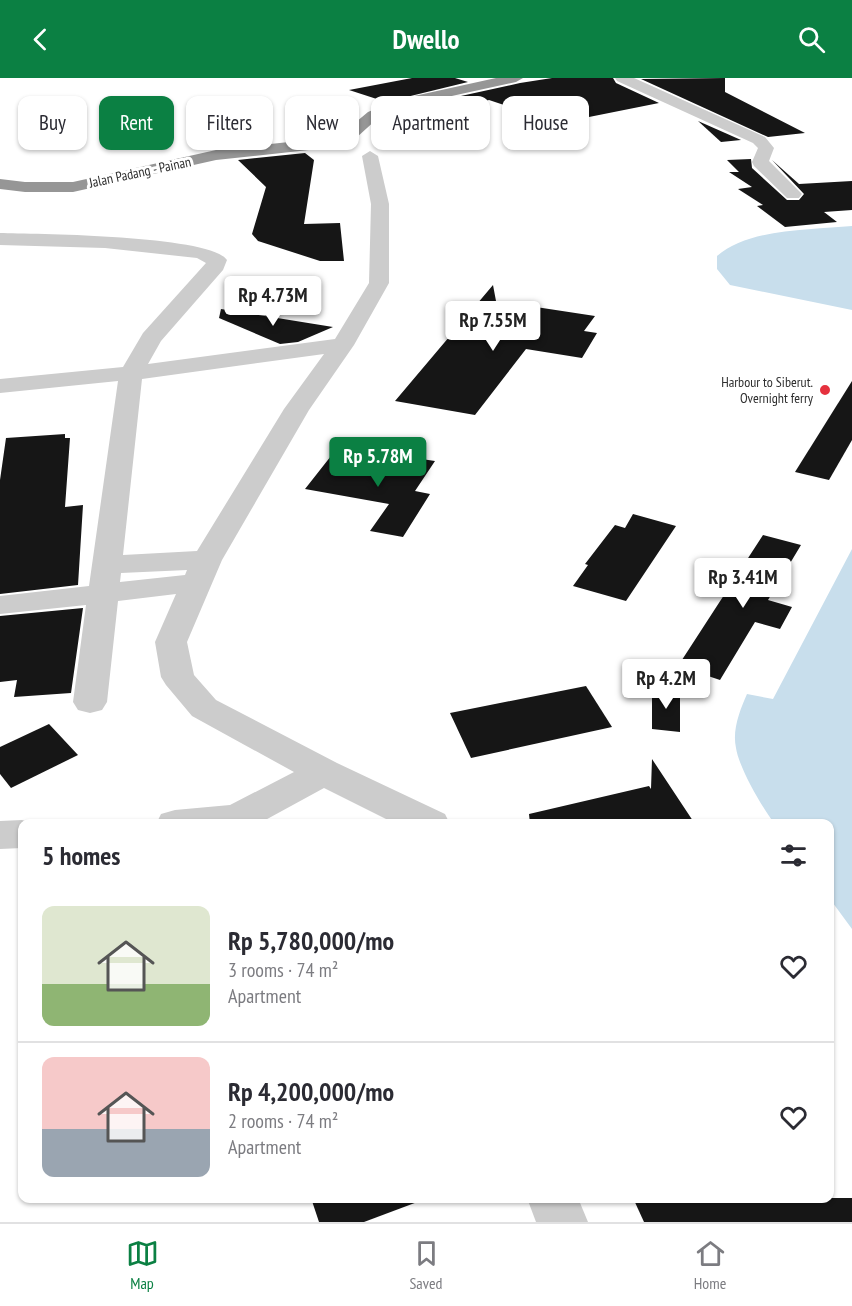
<!DOCTYPE html>
<html lang="en">
<head>
<meta charset="utf-8">
<style>
	:root { --surface:#fff; --page:#f7f7f7; --text:#2b2b33; --muted:#7c7c81; --line:#e1e1e2; --accent:#0b8043 }
	body { margin:0; font-family:"PT Sans Narrow",sans-serif; background:var(--page); color:var(--text); height:100vh; display:flex; flex-direction:column; font-size:22px; white-space:nowrap }
	* { box-sizing:border-box; margin:0 }
	p { font-size:20px; color:var(--muted) }
	.icon { flex:none; width:33px; height:33px; fill:none; stroke:currentColor; stroke-width:2; stroke-linecap:round; stroke-linejoin:round }
	.map { position:relative; flex:1; overflow:hidden }
	.sheet { position:absolute; left:18px; top:741px; width:816px; height:384px; display:flex; flex-direction:column; background:var(--surface); border-radius:12px; box-shadow:0 2px 4px #0004 }
	.sheet>* { flex:none }
	.guide { position:absolute; left:18px; top:18px; width:816px; height:54px; display:flex; gap:12px }
	.price { position:absolute; translate:-50% -51px; padding:0 14px; border-radius:6px; background:#fff; color:#222; font-size:20px; line-height:39px; filter:drop-shadow(0 2px 3px #0008) }
	.price::after { content:''; position:absolute; left:50%; top:36px; width:18px; height:14px; margin-left:-9px; background:inherit; clip-path:polygon(0 0,100% 0,50% 100%) }
	.price.selected { background:var(--accent); color:#fff }
	ul { padding:0; list-style:none }
	li { display:flex; align-items:center; gap:18px; height:150px; padding:0 24px }
	li+li { border-top:2px solid var(--line) }
	li span { display:grid; place-items:center; flex:none; width:168px; height:120px; border-radius:12px; color:#555 }
	li>.icon { margin-inline-start:auto }
	span .icon { width:72px; height:72px; fill:#fffc; stroke-width:1 }
	li b { font-size:26px }
	h2 { display:flex; justify-content:space-between; align-items:center; height:72px; padding:0 24px; font-size:26px }
	.pill { padding:0 21px; border-radius:12px; background:var(--surface); box-shadow:0 2px 4px #0004; font-size:21px; line-height:54px }
	.pill.selected { background:var(--accent); color:#fff }
	header { display:flex; justify-content:space-between; align-items:center; height:78px; padding:0 24px; background:var(--accent); color:#fff; font-size:27px; font-weight:800 }
	.tabs { display:flex; justify-content:space-around; align-items:center; height:84px; border-top:2px solid var(--line); background:var(--surface); font-size:16px; color:var(--muted) }
	.tabs a { display:grid; justify-items:center; gap:3px }
	.tabs .selected { color:var(--accent) }
	.map>svg:first-child { display:block }
	.water { fill:#c8deec }
	.building { fill:#161616 }
	.lines { fill:none; stroke-linecap:round; stroke-linejoin:round }
	.street { fill:#ccc; fill-rule:evenodd }
	.highway { fill:#969696; fill-rule:evenodd }
	.poi-dot { fill:#e5313e; stroke:#fff; stroke-width:2 }
	.labels { text-anchor:middle; stroke-width:6; stroke-linejoin:round; paint-order:stroke }
	.far-street-label { font-size:14px; fill:#2f2f2f; stroke:#fff }
	.far-poi-label { font-size:14px; fill:#2f2f2f; stroke:#fff; text-anchor:end }
</style>
</head>
<body>
<header><svg class="icon" aria-label="back" viewBox="0 0 24 24"><path d="M15 5l-7 7 7 7"/></svg>Dwello<svg class="icon" aria-label="search" viewBox="0 0 24 24"><circle cx="10" cy="10" r="6"/><path d="M15 15l6 6"/></svg></header>
<div class="map">
<svg width="852" height="1144" viewBox="0 0 852 1144">
	<rect width="100%" height="100%" fill="#fff"/>
	<g class="water">
		<path d="M852,148V232L730,207L717,191V178C749,150 811,152 852,148Z"/>
		<path d="M852,471V851L830,821V746L774,745C762,729 739,690 736,670C732,652 740,632 747,616L773,621Z"/>
	</g>
	<g class="building">
		<path d="M412,0H455L468,4L386,24L349,12Z"/>
		<path d="M552,0H613L616,5L659,25L569,43L540,31L525,34L489,22L442,34L432,32L420,35L406,30L520,5Z"/>
		<path d="M725,0V14L805,55L768,59L641,1Z"/>
		<path d="M698,43L741,62L721,64Z"/>
		<path d="M305,75L314,82L304,146L340,145L344,183H320L258,163L252,156L266,109L238,82Z"/>
		<path d="M751,81L752,90L787,122H799L804,116L772,82L799,106L852,103V132L824,134L837,144L785,149L757,128L763,127L738,111L752,109L729,94H739L727,82Z"/>
		<path d="M493,207L496,223L595,238L584,253L597,255L582,280L526,271L475,337L395,323Z"/>
		<path d="M221,231L333,249L298,264L280,266L219,240Z"/>
		<path d="M852,303V362L829,402L795,394Z"/>
		<path d="M65,356V360H70L65,429L83,427L78,507L0,516V402L6,360Z"/>
		<path d="M331,378L393,389L401,378L435,383L415,413L430,416L403,459L370,453L389,426L305,411Z"/>
		<path d="M633,436L676,448L626,523L573,508L588,487L585,486L615,447L625,450Z"/>
		<path d="M763,457L801,467L768,522L792,529L780,551L755,544L720,602L678,588Z"/>
		<path d="M83,530L71,615L14,619L17,602L0,604V538Z"/>
		<path d="M586,608L612,649L471,680L450,635Z"/>
		<path d="M652,610L680,612V654L652,651Z"/>
		<path d="M49,646L78,677L11,710L0,696V669Z"/>
		<path d="M652,681L695,746H530L529,736L649,708L651,711Z"/>
		<path d="M311,1120H419L420,1123L364,1144H319Z"/>
		<path d="M633,1120H852V1144H644Z"/>
	</g>
	<g class="lines">
		<g class="street">
			<path d="M615,0H634L765,59L774,70L769,83L802,116L799,120H787L754,88L752,84L758,70L753,65L617,3Z"/>
			<path d="M370,73L378,78L389,126V205L354,267L309,332L222,482L187,564L194,597L216,622L337,685L445,736L450,746H396L324,710L258,746H156L161,736L175,732L230,727L294,694L192,638L166,607L161,599L155,564L176,516L118,523L107,624L102,632L90,635L78,632L73,624L86,527L0,536V518L89,508L118,303L0,315V301L123,289L143,255L206,185L197,180L105,170L0,167V155C36,156 210,157 227,182L223,192L161,263L148,286L335,261L369,205L371,126L362,78ZM324,276L284,331L197,473L123,477L142,301ZM187,492L185,497L120,504L121,495Z"/>
			<path d="M22,742L34,746H22V770L0,771V743Z"/>
			<path d="M527,1120H578L588,1144H536Z"/>
		</g>
		<path class="highway" d="M496,0H523L516,4L406,28L378,40L356,60L318,71L216,82L73,114H25L0,111V101L25,104H73L216,72L317,61L344,54L368,34L396,22Z"/>
	</g>
	<circle class="poi-dot" cx="825" cy="312" r="6"/>
	<g class="labels">
		<g class="far-street-label">
			<text transform="translate(140 94) rotate(-12)" y="5">Jalan Padang - Painan</text>
		</g>
		<g class="far-poi-label">
			<text x="813" y="309">Harbour to Siberut.<tspan x="813" dy="16">Overnight ferry</tspan></text>
		</g>
	</g>
</svg>
<b class="price" style="left:273px;top:249px">Rp 4.73M</b>
<b class="price" style="left:493px;top:274px">Rp 7.55M</b>
<b class="price selected" style="left:378px;top:410px">Rp 5.78M</b>
<b class="price" style="left:743px;top:531px">Rp 3.41M</b>
<b class="price" style="left:666px;top:632px">Rp 4.2M</b>
<div class="guide">
<a class="pill">Buy</a>
<a class="pill selected">Rent</a>
<a class="pill">Filters</a>
<a class="pill">New</a>
<a class="pill">Apartment</a>
<a class="pill">House</a>
</div>
<section class="sheet">
<h2>5 homes<svg class="icon" aria-label="filters" viewBox="0 0 24 24"><path d="M4 7h16M4 17h16"/><circle cx="9" cy="7" r="2"/><circle cx="15" cy="17" r="2"/></svg></h2>
<ul>
<li><span style="background:linear-gradient(#dfe7d0 65%,#8fb573 0)"><svg class="icon" aria-label="home" viewBox="0 0 24 24"><path d="M3 11l9-7 9 7M6 9v11h12V9"/></svg></span><div><b>Rp 5,780,000/mo</b><p>3 rooms · 74 m²</p><p>Apartment</p></div><svg class="icon" aria-label="heart" viewBox="0 0 24 24"><path d="M12 20l-8-8c-3-5 5-10 8-4 3-6 11-1 8 4z"/></svg></li>
<li><span style="background:linear-gradient(#f6c9c9 60%,#9aa5b1 0)"><svg class="icon" aria-label="home" viewBox="0 0 24 24"><path d="M3 11l9-7 9 7M6 9v11h12V9"/></svg></span><div><b>Rp 4,200,000/mo</b><p>2 rooms · 74 m²</p><p>Apartment</p></div><svg class="icon" aria-label="heart" viewBox="0 0 24 24"><path d="M12 20l-8-8c-3-5 5-10 8-4 3-6 11-1 8 4z"/></svg></li>
</ul>
</section>
</div>
<nav class="tabs">
<a class="selected"><svg class="icon" aria-label="map" viewBox="0 0 24 24"><path d="M3 6l6-2 6 2 6-2v14l-6 2-6-2-6 2zM9 4v14M15 6v14"/></svg>Map</a>
<a><svg class="icon" aria-label="saved" viewBox="0 0 24 24"><path d="M7 4h10v16l-5-4-5 4z"/></svg>Saved</a>
<a><svg class="icon" aria-label="home" viewBox="0 0 24 24"><path d="M3 11l9-7 9 7M6 9v11h12V9"/></svg>Home</a>
</nav>
</body>
</html>
